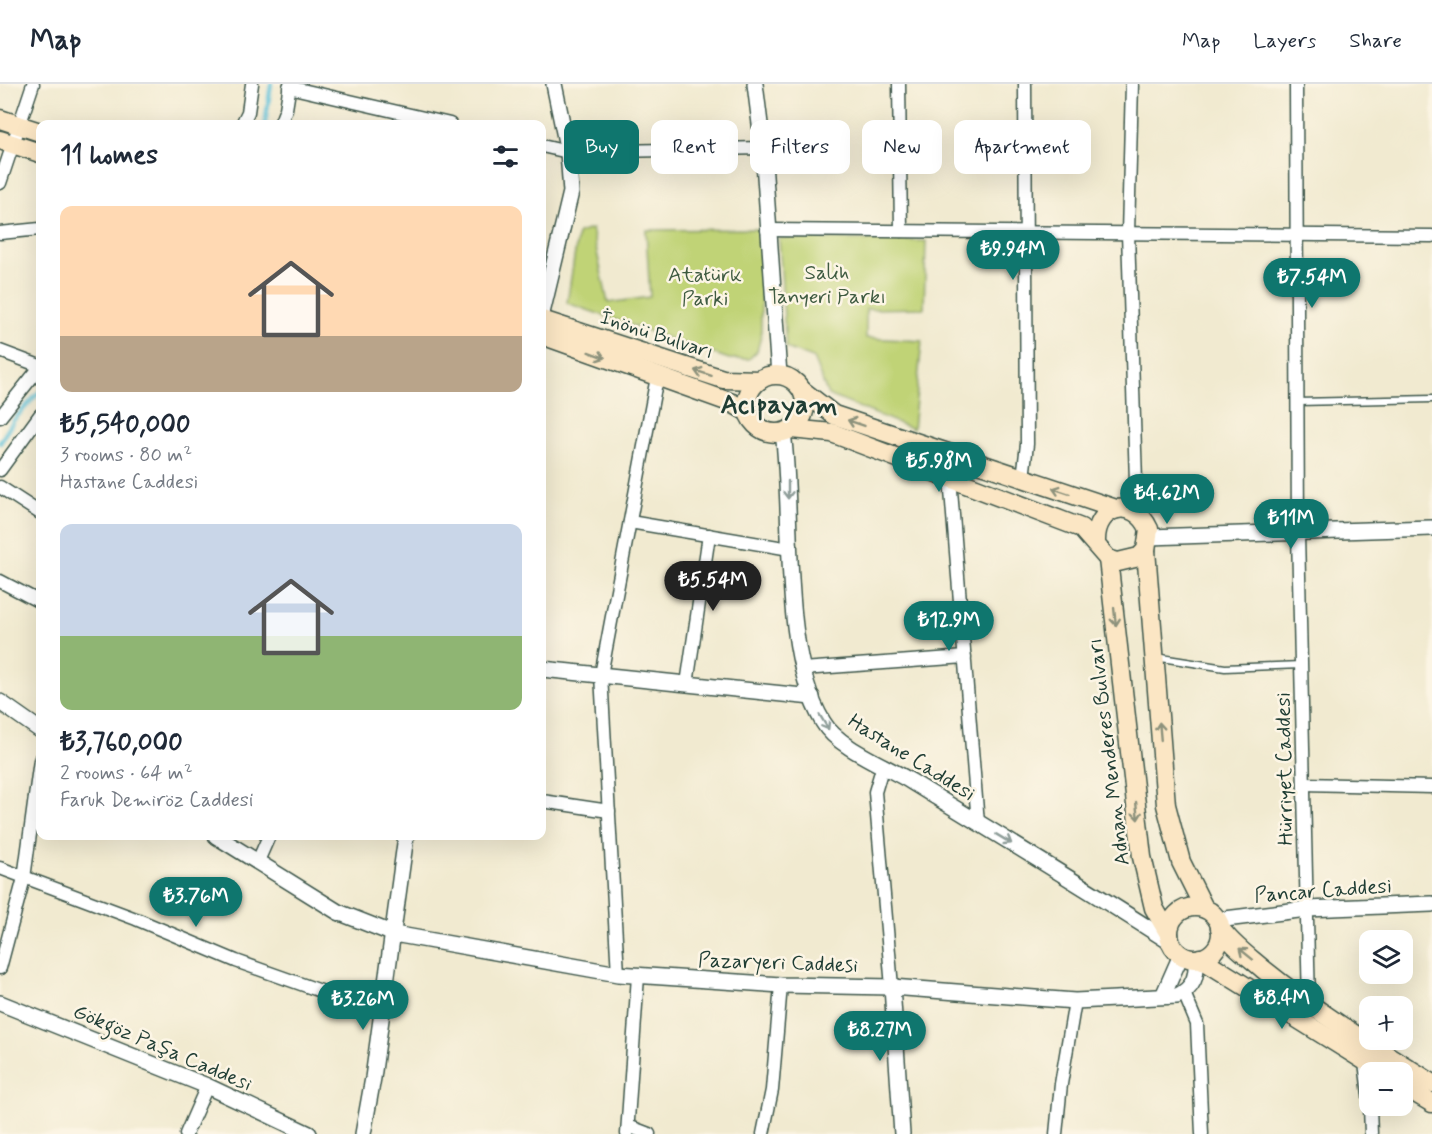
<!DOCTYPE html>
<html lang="en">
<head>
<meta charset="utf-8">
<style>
	:root { --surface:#fff; --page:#f2f2f3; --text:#1f2937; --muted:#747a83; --line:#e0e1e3; --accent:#0f766e }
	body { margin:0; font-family:Mynerve,sans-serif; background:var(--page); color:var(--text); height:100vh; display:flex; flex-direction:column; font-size:22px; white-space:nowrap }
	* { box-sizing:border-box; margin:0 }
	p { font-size:20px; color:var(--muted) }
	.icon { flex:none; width:33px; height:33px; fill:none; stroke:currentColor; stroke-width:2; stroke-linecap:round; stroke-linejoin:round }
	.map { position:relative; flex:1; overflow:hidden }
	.sheet { position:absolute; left:36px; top:36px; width:510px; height:720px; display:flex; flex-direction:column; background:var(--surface); border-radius:12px; box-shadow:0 6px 24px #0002 }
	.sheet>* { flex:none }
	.guide { position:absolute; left:564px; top:36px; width:570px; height:54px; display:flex; gap:12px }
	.buttons { position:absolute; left:1359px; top:846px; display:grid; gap:12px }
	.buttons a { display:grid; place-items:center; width:54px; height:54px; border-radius:12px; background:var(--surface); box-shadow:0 6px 24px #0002; font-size:30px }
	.price { position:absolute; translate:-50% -51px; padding:0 14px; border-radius:21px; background:var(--accent); color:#fff; font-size:20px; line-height:39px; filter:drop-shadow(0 2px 3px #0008) }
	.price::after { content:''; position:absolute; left:50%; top:36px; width:18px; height:14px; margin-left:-9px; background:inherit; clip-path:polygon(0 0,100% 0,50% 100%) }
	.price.current { background:#222; color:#fff }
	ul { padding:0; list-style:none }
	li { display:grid; align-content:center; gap:12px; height:318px; padding:0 24px }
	li span { display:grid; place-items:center; height:186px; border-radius:12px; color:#555 }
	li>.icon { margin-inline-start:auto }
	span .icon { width:108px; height:108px; fill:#fffc; stroke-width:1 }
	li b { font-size:26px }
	h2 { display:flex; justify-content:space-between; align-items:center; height:72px; padding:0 24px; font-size:26px }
	.pill { padding:0 21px; border-radius:12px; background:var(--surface); box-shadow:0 6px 24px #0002; font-size:21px; line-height:54px }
	.pill.current { background:var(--accent); color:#fff }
	header { display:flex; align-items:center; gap:36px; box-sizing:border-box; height:84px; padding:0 30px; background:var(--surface); border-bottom:2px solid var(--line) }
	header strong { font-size:28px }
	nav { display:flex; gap:33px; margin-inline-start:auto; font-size:21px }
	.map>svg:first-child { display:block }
	.green { fill:#c0d376; stroke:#708855; stroke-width:1.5 }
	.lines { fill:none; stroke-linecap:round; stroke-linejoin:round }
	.stream { stroke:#5cc1da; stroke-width:4.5 }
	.service-casing { stroke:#3e574b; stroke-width:9 }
	.minor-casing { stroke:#3e574b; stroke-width:15 }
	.tertiary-casing { stroke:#3e574b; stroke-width:18 }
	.secondary-casing { stroke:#3e574b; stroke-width:21 }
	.service { stroke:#fff; stroke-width:6 }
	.minor { stroke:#fff; stroke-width:12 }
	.tertiary { stroke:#fff; stroke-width:15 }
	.secondary { stroke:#fbe6c4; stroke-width:18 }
	.oneway { stroke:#8d927c }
	.oneway2 { stroke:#8f9e9a }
	.labels { text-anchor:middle; stroke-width:5; stroke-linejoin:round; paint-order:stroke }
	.park-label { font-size:21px; fill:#3f5b41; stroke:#fcf5e5 }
	.street-label { font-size:21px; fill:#1f3d34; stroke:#fcf5e5 }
	.district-label { font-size:27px; font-weight:bold; fill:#1f3d34; stroke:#fcf5e5 }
</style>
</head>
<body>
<header>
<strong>Map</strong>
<nav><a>Map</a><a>Layers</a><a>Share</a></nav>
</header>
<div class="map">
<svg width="1432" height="1050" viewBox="0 0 1432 1050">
	<rect width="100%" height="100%" fill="#fcf5e5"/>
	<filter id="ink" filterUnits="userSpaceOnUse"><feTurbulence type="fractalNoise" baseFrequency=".0167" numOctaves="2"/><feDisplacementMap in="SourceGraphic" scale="12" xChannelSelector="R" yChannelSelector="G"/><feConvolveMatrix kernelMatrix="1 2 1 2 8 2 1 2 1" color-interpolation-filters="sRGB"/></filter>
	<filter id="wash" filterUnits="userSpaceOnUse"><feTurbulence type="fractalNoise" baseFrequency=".008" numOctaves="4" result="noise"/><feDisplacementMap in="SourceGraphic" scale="24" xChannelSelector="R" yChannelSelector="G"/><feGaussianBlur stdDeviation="1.35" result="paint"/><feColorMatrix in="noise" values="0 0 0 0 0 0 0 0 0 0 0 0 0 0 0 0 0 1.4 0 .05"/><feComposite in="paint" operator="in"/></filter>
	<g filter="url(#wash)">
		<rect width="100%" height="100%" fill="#f1ead0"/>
		<g class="green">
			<path d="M592,145L608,219L650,213L646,146L761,145V252L757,267L749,275H729L567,219L578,149Z"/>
			<path d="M779,154L926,157L924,224L866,225V254L922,257L913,345L828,311L813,274L786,264Z"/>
		</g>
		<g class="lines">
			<g class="stream">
				<path d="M265,40L271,0"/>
				<path d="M0,359L13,337L40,307"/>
			</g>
		</g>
	</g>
	<g filter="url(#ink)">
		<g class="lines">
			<g class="service-casing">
				<g id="service">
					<path d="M1298,318L1432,315"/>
					<path d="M1155,573L1225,584L1301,581"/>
				</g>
			</g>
			<g class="minor-casing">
				<g id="minor">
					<path d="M899,0L901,147"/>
					<path d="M1132,0L1128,149L1137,428"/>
					<path d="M1296,0L1298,450L1309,920"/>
					<path d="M289,3L450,40"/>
					<path d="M242,40L248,28L252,0"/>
					<path d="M280,40L286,25L290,0"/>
					<path d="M542,62L568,68L763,64"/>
					<path d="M0,99L33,0"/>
					<path d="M767,146L1432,152"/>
					<path d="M0,149L40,145"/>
					<path d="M0,267L40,282"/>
					<path d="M0,333L40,283"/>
					<path d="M0,386L40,331"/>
					<path d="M950,394L978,739"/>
					<path d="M1023,394L1027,360L1025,0"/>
					<path d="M0,403L40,429"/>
					<path d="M630,438L790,465"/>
					<path d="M0,497L40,518"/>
					<path d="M803,585L965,573"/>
					<path d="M687,600L709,451"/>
					<path d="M883,681L875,708L892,903"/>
					<path d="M1304,700L1432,703"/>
					<path d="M542,717L609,727"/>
					<path d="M258,777L269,752"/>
					<path d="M0,784L136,835L236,877L383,929"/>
					<path d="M0,884L24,794L40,676"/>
					<path d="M618,890L601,591L657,293"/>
					<path d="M1184,909L1197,940L1202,1050"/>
					<path d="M1365,978L1370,1019"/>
					<path d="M1370,1022L1371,1050"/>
					<path d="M628,1042L649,1050"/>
					<path d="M186,1050L207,1002"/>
					<path d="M627,1050L638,892"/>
					<path d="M763,1050L772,1006L781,901"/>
					<path d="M1056,1050L1061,1000L1075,917"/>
				</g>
			</g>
			<g class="tertiary-casing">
				<g id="tertiary">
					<path d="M755,0L763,64L779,291"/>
					<path d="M542,229L571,108L568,68L554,0"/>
					<path d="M783,348C794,431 780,567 823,638C838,664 886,682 912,698C998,751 1085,803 1170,858"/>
					<path d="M1149,453L1432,444"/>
					<path d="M542,585L812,613"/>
					<path d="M0,618L40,646"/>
					<path d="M216,752L338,828L394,850L618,890L781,901L892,903L1075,917L1177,912C1194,904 1197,892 1196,875"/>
					<path d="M1217,836L1307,825L1432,820"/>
					<path d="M892,903L902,1050"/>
					<path d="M1163,912L1181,871"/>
					<path d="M0,919L207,1002L309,1050"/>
					<path d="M363,1050L373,994L406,752"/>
				</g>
			</g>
			<g class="secondary-casing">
				<g id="secondary">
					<path d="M0,35L40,48"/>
					<path d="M0,56L40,69"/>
					<path d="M542,236L723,295L760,296"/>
					<path d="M542,251L732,319L748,328"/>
					<circle cx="776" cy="320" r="29"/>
					<path d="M803,307L834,331L1116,425"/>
					<path d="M791,345L832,349L1081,444L1108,475L1118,478L1139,473L1146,466L1149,445C1134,412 1095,421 1096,458"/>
					<path d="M1146,466L1166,721L1181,778L1204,824"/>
					<path d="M1108,475L1142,773L1154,824L1169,850"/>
					<circle cx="1195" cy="849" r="26"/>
					<path d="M1220,844C1232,861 1248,872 1263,885C1316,928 1374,963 1432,999"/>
					<path d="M1200,874L1383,988"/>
					<path d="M1402,1001L1432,1019"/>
				</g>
			</g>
			<use href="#service" class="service"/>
			<use href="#minor" class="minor"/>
			<use href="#tertiary" class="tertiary"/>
			<use href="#secondary" class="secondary"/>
		</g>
		<defs><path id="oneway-shaft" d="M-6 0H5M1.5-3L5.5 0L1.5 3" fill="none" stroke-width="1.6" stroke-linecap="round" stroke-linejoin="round" transform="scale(1.5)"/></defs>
		<g class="oneway">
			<use href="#oneway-shaft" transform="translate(597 271) rotate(20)"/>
			<use href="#oneway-shaft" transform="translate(703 289) rotate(-162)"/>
			<use href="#oneway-shaft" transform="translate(856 339) rotate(-161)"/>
			<use href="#oneway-shaft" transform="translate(1061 407) rotate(-162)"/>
			<use href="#oneway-shaft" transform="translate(1115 533) rotate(84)"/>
			<use href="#oneway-shaft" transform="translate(1160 647) rotate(-95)"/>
			<use href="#oneway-shaft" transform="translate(1137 727) rotate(84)"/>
			<use href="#oneway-shaft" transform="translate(1246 870) rotate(-141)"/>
		</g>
		<g class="oneway2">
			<use href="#oneway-shaft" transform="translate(788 406) rotate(90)"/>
			<use href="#oneway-shaft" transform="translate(824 638) rotate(59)"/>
			<use href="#oneway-shaft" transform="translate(1004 755) rotate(31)"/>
		</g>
	</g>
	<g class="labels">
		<g class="park-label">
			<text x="827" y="195">Salih<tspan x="827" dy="24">Tanyeri Parkı</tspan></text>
			<text x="705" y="197">Atatürk<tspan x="705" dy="24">Parki</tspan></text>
		</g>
		<g class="street-label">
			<text transform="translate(657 250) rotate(18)" y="7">İnönü Bulvarı</text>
			<text transform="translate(1108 668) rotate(-97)" y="7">Adnan Menderes Bulvarı</text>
			<text transform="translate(912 673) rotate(32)" y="7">Hastane Caddesi</text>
			<text transform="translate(1284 685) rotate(-91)" y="7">Hürriyet Caddesi</text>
			<text transform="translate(1323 806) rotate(-4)" y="7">Pancar Caddesi</text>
			<text transform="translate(778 878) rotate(2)" y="7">Pazaryeri Caddesi</text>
			<text transform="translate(163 963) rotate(23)" y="7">Gökgöz Paşa Caddesi</text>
		</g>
		<g class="district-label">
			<text x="779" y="329">Acıpayam</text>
		</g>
	</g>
</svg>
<div class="buttons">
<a><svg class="icon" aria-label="layers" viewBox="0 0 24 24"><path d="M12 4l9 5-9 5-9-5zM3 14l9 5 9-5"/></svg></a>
<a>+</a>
<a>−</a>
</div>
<b class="price" style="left:1013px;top:197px">₺9.94M</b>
<b class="price" style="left:1312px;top:225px">₺7.54M</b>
<b class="price" style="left:939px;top:409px">₺5.98M</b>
<b class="price" style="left:1167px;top:441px">₺4.62M</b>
<b class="price" style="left:1291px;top:466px">₺11M</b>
<b class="price current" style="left:713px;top:528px">₺5.54M</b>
<b class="price" style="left:949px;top:568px">₺12.9M</b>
<b class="price" style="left:196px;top:844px">₺3.76M</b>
<b class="price" style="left:1282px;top:946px">₺8.4M</b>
<b class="price" style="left:363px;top:947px">₺3.26M</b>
<b class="price" style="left:880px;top:978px">₺8.27M</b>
<div class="guide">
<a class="pill current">Buy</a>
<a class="pill">Rent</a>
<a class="pill">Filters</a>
<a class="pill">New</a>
<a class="pill">Apartment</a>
</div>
<section class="sheet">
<h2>11 homes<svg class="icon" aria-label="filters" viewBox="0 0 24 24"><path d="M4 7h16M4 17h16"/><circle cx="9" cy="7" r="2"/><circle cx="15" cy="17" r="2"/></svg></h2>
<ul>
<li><span style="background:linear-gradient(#ffd9b3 70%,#b9a48a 0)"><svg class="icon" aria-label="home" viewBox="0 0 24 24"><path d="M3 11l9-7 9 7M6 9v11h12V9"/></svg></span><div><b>₺5,540,000</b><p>3 rooms · 80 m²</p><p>Hastane Caddesi</p></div></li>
<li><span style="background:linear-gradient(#c9d6e8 60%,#8fb573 0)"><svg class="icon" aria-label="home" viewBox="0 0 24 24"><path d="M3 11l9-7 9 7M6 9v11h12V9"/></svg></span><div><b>₺3,760,000</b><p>2 rooms · 64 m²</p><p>Faruk Demiröz Caddesi</p></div></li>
</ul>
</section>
</div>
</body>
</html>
